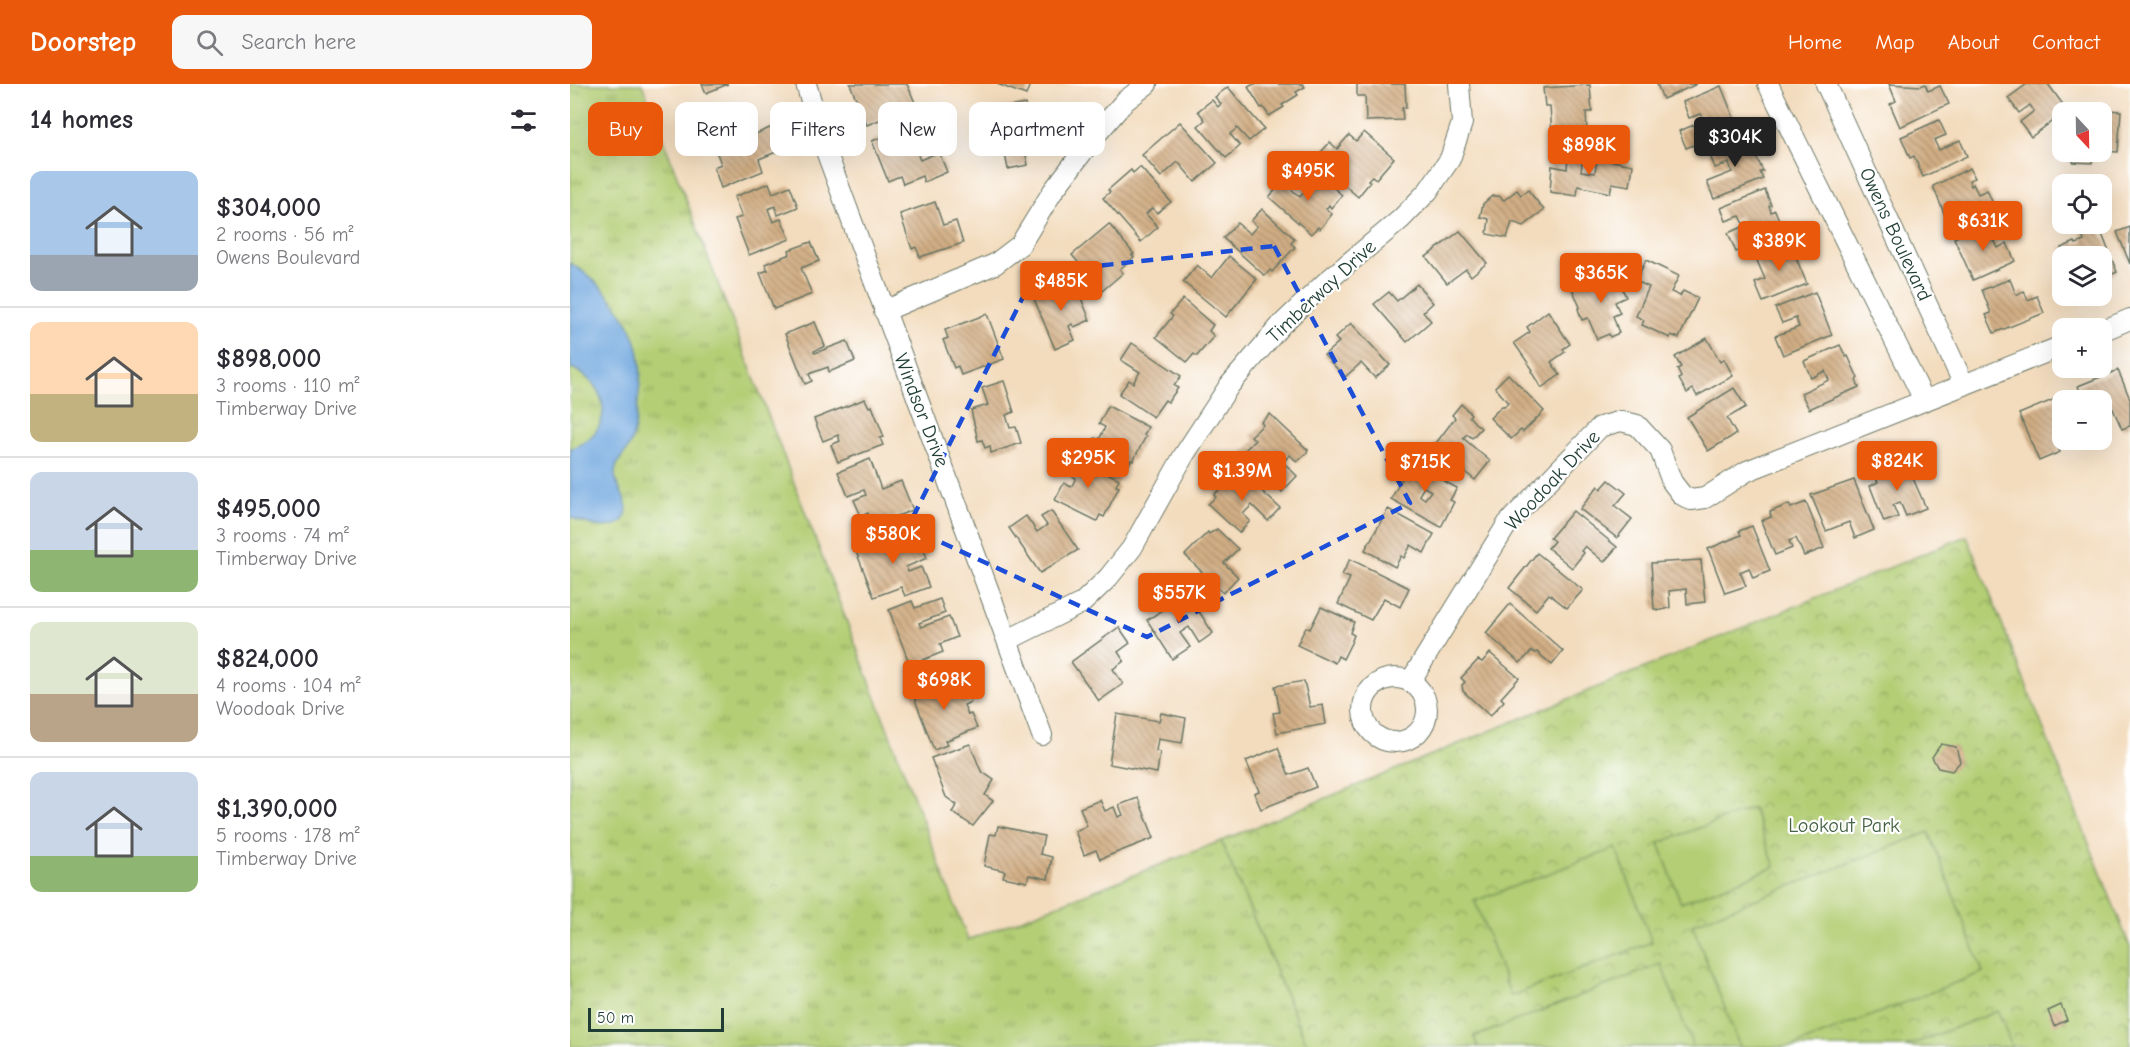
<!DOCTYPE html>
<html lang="en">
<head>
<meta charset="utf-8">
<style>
	:root { --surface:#fff; --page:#f7f7f7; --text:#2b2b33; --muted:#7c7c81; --line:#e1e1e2; --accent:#ea580c }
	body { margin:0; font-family:"Comic Neue",sans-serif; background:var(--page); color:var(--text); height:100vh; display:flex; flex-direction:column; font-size:22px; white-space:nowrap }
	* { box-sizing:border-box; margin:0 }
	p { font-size:20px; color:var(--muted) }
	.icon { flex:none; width:33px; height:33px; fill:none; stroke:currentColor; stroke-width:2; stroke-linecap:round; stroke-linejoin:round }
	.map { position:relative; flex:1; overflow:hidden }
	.sheet { display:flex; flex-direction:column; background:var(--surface); width:570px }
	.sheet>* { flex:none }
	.guide { position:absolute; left:18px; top:18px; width:570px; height:54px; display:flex; gap:12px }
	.needle { width:39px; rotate:158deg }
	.controls { position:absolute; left:1482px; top:18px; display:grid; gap:12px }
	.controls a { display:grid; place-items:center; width:60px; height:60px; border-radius:12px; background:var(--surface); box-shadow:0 6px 24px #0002; font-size:30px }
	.scale { position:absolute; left:18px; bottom:15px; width:136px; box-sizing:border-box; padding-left:6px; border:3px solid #1f3d34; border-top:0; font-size:16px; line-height:21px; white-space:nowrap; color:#1f3d34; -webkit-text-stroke:4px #fff; paint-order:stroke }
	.price { position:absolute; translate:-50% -51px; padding:0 14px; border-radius:6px; background:var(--accent); color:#fff; font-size:20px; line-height:39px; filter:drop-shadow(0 2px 3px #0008) }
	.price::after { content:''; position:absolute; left:50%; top:36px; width:18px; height:14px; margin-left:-9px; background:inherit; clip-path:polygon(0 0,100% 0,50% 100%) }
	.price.selected { background:#222; color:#fff }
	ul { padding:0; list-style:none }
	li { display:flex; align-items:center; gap:18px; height:150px; padding:0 30px }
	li+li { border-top:2px solid var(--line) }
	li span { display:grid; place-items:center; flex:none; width:168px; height:120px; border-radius:12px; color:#555 }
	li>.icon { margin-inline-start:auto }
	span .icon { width:72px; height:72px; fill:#fffc; stroke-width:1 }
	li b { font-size:26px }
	h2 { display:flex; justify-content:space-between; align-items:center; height:72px; padding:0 30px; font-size:26px }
	.tag { padding:0 21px; border-radius:12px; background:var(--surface); box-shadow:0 6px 24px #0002; font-size:21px; line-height:54px }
	.tag.selected { background:var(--accent); color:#fff }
	header { display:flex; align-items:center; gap:36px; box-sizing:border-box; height:84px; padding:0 30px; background:var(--accent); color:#fff }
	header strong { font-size:28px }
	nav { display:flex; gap:33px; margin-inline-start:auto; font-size:21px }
	.search { width:420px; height:54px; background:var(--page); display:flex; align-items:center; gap:15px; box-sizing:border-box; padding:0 21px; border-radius:12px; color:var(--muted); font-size:22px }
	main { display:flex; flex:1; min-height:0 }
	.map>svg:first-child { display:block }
	.grass { fill:url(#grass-tufts); stroke:#698654; stroke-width:1.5 }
	.park { fill:url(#park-crowns); stroke:#698654; stroke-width:1.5 }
	.pitch { fill:#b3ce74; stroke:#698654; stroke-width:1.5 }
	.water { fill:#72a8df; stroke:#48728a; stroke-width:1.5 }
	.building { fill:url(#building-back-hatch); fill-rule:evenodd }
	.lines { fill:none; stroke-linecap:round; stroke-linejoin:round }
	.minor-casing { stroke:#697564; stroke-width:22 }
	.minor { stroke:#fff; stroke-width:20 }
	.marked { fill:none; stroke:#1d4ed8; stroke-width:4.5; stroke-dasharray:12 8; stroke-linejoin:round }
	.labels { text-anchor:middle; stroke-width:4.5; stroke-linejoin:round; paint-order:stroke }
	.street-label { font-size:20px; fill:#1f3d34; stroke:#fff }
	.park-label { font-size:20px; fill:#446144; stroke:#fff }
</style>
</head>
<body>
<header>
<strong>Doorstep</strong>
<div class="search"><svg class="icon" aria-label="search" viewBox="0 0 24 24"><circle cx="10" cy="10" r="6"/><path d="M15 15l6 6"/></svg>Search here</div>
<nav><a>Home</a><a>Map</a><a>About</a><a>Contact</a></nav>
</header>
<main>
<section class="sheet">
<h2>14 homes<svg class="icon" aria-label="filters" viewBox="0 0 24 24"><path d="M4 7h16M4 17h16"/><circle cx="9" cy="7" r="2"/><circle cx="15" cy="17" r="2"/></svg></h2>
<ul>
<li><span style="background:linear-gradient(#a9c7e8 70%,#9aa5b1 0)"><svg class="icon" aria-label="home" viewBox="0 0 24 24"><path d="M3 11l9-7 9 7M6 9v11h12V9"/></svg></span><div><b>$304,000</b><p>2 rooms · 56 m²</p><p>Owens Boulevard</p></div></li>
<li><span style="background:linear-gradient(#ffd9b3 60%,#c2b280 0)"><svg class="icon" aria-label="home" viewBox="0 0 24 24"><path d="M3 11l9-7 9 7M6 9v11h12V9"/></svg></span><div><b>$898,000</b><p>3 rooms · 110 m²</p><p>Timberway Drive</p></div></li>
<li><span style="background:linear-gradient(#c9d6e8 65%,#8fb573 0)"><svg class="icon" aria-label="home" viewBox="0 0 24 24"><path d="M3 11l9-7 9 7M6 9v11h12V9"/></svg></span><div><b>$495,000</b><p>3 rooms · 74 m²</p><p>Timberway Drive</p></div></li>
<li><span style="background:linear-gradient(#dfe7d0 60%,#b9a48a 0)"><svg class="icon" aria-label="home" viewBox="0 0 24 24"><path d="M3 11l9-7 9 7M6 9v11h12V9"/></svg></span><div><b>$824,000</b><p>4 rooms · 104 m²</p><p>Woodoak Drive</p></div></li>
<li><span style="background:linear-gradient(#c9d6e8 70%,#8fb573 0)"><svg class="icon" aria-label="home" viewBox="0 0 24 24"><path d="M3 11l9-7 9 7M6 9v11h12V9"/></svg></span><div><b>$1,390,000</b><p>5 rooms · 178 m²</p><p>Timberway Drive</p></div></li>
</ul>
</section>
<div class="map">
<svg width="1560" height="963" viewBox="0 0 1560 963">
	<defs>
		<pattern id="grass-tufts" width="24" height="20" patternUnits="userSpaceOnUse" patternTransform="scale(1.5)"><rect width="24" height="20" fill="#b3ce74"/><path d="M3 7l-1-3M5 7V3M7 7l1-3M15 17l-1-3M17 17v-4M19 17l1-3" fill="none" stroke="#91a860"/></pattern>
		<pattern id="park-crowns" width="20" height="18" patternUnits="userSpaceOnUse" patternTransform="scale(1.5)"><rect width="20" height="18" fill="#b3ce74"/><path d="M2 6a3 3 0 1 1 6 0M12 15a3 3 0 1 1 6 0" fill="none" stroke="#91a860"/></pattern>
		<pattern id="building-back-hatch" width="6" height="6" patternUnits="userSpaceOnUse" patternTransform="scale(1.5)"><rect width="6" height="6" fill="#d2ae84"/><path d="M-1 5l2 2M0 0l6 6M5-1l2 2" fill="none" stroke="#aa8f6d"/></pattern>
	</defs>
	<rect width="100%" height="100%" fill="#fff"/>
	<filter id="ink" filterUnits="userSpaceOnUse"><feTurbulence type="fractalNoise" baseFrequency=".0167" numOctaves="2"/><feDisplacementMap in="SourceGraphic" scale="12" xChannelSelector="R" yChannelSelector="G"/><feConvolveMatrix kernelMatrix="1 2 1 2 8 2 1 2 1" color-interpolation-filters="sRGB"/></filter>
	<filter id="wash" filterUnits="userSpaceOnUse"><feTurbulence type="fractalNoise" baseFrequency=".008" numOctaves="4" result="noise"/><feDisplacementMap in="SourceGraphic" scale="24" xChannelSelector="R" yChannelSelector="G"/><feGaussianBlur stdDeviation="1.35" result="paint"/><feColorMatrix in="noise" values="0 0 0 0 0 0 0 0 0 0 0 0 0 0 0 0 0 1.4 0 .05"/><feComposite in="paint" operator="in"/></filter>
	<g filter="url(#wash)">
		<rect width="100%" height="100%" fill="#f3dcbd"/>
		<path class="grass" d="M0,0H72L398,856L651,757L738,963H0Z"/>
		<path class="park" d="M1397,452L1560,863V963H738L651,757Z"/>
		<g class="pitch">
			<path d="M1183,724L1205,783L1111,819L1089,759Z"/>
			<path d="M1359,748L1413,888L1221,963H1170L1122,840Z"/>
			<path d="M1046,764L1082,858L941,912L905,817Z"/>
			<path d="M1091,880L1123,963H908L904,953Z"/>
			<path d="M1428,927L1442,963H1335Z"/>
		</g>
		<path class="water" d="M0,179C30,196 64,236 69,271C72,286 70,302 68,317C67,330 66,346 61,358C57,369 45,377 45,390C45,405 66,422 52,437C40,449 13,439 0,433V365C46,349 42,302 0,283Z"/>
		<g id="blocks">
			<g class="building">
				<path d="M132,0H158L136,9Z"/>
				<path d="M280,0H337L346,21L297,41Z"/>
				<path d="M427,0H460L456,11Z"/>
				<path d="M684,0H733L735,3L726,8L728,11L712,21L714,23L699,32L693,23L691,24L678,3Z"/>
				<path d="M787,0H835L836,24H832L833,36L796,37L795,12H787Z"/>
				<path d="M1087,0H1127L1093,15Z"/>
				<path d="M1319,0L1351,2L1355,0L1358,7L1370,2L1379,20L1330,43L1320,20L1326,17Z"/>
				<path d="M1457,0H1478L1497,26L1461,53L1450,38L1464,27L1460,21L1449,29L1438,14Z"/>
				<path d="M1020,1L1022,28H1016L1017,47L982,50L980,22H975L973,4Z"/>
				<path d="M1151,2L1168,44L1116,64L1109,47L1134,37L1131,30L1119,34L1113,18Z"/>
				<path d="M658,3L694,45L679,57L667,44L660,50L670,62L656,74L628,42L635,36L628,27L642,16L648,23L651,20L645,13Z"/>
				<path d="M455,20L458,34L461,33L462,37H464L468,61L454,63L458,81L438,85L430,46L423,47L420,26Z"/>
				<path d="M1508,24L1551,27L1548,68L1532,67V28H1507Z"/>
				<path d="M169,27L179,53L202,43L211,66L189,75L193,87L151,104L144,83L151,80L136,40Z"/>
				<path d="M339,30L350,59L344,61L350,76L369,68L377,88L354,98L352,92L333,100L330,92L318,97L302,57L327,47L322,37Z"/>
				<path d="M1369,36L1376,51L1364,56L1369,66L1390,56L1397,72L1353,93L1344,72L1340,74L1331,53Z"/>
				<path d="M610,38L647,79L625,98L608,78L591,93L572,71Z"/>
				<path d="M794,48L824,74L806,95L802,92L798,96L800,98L788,113L745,75L760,58L767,65L779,51L786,57Z"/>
				<path d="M1177,53L1193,87L1190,88L1193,95L1144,115L1137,98L1162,88L1159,79L1145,84L1139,69Z"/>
				<path d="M1504,68H1523L1522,79L1503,78Z"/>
				<path d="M998,70L1013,73L1011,87L1025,89L1027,74L1063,81L1060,102L1042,99L1040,109L1008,102L1007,112L980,108L982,82L997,85Z"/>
				<path d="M570,83L601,118L587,129L582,124L576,130L588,143L571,158L533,114L540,108L538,106L561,86L563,89Z"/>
				<path d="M1400,84L1405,94L1399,96L1401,102L1403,100L1408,110L1417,106L1424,122L1390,138L1389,134L1378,139L1363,102Z"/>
				<path d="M744,87L772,111L761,124L759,121L756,125L762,130L750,145L748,143L741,150L699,113L713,98L730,113L738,103L734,99Z"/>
				<path d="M199,99L203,109L220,102L228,123L208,131L205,122L198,125L203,138L211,135L220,155L179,171L165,135L172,133L164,113Z"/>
				<path d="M947,106L951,111L958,106L974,126L954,142L942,138L937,154L917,150L919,135L910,133L913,120L922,112H929L934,116Z"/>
				<path d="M1195,106L1201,121L1199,122L1201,128L1205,126L1214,148L1166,168L1158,149L1175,142L1170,132L1156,137L1151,124Z"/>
				<path d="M365,118L373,141L386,137L393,159L350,173L346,163L342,165L330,130Z"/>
				<path d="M692,125L725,155L721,159L725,163L702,188L700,186L695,192L653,154L667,139L680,150L687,142L681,137Z"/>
				<path d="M1416,139L1428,164L1437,159L1445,177L1403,196L1384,154Z"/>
				<path d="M539,140L564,170L562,171L564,173L550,185L553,189L532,207L502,171Z"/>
				<path d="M1528,140L1547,188L1538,192L1540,195L1532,198V172H1494L1491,164L1505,158L1506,160L1514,157L1510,147Z"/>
				<path d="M1560,143V180L1547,148Z"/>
				<path d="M890,147L917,179L901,192L896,185L877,199L856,173Z"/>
				<path d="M1219,157L1237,200L1193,218L1185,199L1195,195L1185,172Z"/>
				<path d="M241,158L249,177L231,184L242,210L204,225L190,189L198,186L195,180L220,170L219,166Z"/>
				<path d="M659,172L687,195L656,233L613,198L627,181L642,194Z"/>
				<path d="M1076,176L1109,192L1101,208L1110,212L1113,207L1128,214L1109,254L1101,251L1100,254L1072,241L1074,236L1066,232L1079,203L1066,197Z"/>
				<path d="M1052,189L1056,200L1051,202L1056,213L1045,218L1050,229L1043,232L1049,249L1040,253L1039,250L1027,255L1018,234L1012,236L1008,225L1010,223L1001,202L1021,194L1026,205L1036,201L1033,194Z"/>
				<path d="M1440,195L1446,211L1454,207L1458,216L1467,212L1474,229L1424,249L1416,231L1421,229L1412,206Z"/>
				<path d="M496,196L498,201L506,202L520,236L504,243L502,240L499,242L505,256L485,265L462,210Z"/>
				<path d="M847,200L863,219L853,228L861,237L837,258L804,220L819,208L827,217Z"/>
				<path d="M1245,208L1262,251L1213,271L1205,252L1229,243L1226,234L1212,239L1205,224Z"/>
				<path d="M613,215L643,241L639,247L644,252L627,272L624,270L617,278L586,253L603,232L600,230Z"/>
				<path d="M978,227L1000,260L993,265L995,268L981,278L990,291L971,304L961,287L963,286L944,259L960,248L957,243Z"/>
				<path d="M417,230L434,275L391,291L388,282L384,284L373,256L378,254L375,246Z"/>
				<path d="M245,238L255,262L244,267L245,269L277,257L285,277L259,288L258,283L239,290L242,297L235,300L215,250Z"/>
				<path d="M781,239L820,281L805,294L791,279L775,293L754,271L769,258L765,254Z"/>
				<path d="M1137,254L1150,278L1154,275L1163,292L1127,312L1123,305L1117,309L1109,295L1111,293L1107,285L1111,283L1105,273Z"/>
				<path d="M562,259L611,292L604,302L608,304L598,318L595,316L583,333L549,310L559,296L563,299L570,288L551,276Z"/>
				<path d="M1270,261L1276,273L1278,272L1288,294L1286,296L1289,303L1239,325L1231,309L1259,296L1255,287L1241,294L1234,277Z"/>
				<path d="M1548,286L1560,315V342L1552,345L1543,325L1535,328L1537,334L1532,336V316H1513L1508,302Z"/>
				<path d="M938,290L974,327L953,348L951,346L941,355L920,334L932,322L934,323L938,319L925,303Z"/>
				<path d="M434,297L444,328L436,331L440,344L446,343L451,359L421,369L420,362L415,364L412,356L408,357L401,326L418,321L412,304Z"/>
				<path d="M1164,304L1176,323L1157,334L1166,350L1138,367L1117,333Z"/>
				<path d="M1490,313L1492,318V353L1485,356L1490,368L1469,377L1449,330Z"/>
				<path d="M295,315L299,323L302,322L314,353L310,354L313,361L268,378L261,361L270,357L268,351L253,357L244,335Z"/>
				<path d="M891,320L901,330L899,332L905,339L911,344L902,354L897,350L893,354L920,377L905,396L863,363L885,334L882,331Z"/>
				<path d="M538,322L578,343L574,351L576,352L563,377L561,376L556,385L522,368L525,363L522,362L525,354L529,356L535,343L529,340Z"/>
				<path d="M700,330L738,366L736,370L727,378L720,371L713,378L727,392L712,408L673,368L685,356L681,352L693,341L691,338Z"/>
				<path d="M499,370L549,395L546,402L549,403L534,433L530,431L527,437L485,416L494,399L501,403L506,394L491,387Z"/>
				<path d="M843,374L862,384L859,389L887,404L880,416L884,418L871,443L821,415ZM854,403L861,407L855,415L849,411Z"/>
				<path d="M300,375L311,405L331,397L343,426L303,441L298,429L291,432L284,416L296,411L294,406L278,412L268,388Z"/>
				<path d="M1335,376L1356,424L1336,432L1330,418L1323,421L1328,433L1314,438L1300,402L1308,398L1306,394L1322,387L1320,382Z"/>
				<path d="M671,388L710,424L698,437L682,421L673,430L680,437L669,449L638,420L646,413L644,411L664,391L665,393Z"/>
				<path d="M1039,396L1056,409L1045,422L1062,435L1047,454L1010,425L1028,402L1031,405Z"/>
				<path d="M1284,396L1304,446L1285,454L1279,438L1256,447L1241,411Z"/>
				<path d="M1236,418L1254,464L1234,472L1226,454L1219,457L1222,464L1205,471L1191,437L1201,433L1200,428L1219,420L1221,424Z"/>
				<path d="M818,425L864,450L854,469L841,461L834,474L831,472L825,483L795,466Z"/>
				<path d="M481,427L508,466L470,489L439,444L456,432L467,448L477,441L471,433Z"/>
				<path d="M1003,427L1047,463L1034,478L1015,462L1011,467L1014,469L1002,484L978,464L984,457L980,454Z"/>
				<path d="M1182,442L1200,487L1183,494L1179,484L1170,488L1176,502L1155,509L1138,465L1171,451L1169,447Z"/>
				<path d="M647,445L668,465L654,479L668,493L653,509L615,471L638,448L639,450Z"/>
				<path d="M329,448L333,459L349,453L357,474L336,483L338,488L351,483L359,503L335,512L331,503L304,513L285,465Z"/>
				<path d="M967,469L1013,506L997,524L979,510L966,526L939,504Z"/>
				<path d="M780,475L839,504L830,523L814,514L801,536L768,520L780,494L772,491Z"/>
				<path d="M1131,476L1135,518L1117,520L1116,505L1099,507L1100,524L1087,527V525H1084L1081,479Z"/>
				<path d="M602,508L609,518L619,512L643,549L629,559L619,543L610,549L620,563L602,575L577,536L596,524L591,515Z"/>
				<path d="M370,515L375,529L349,539L351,543L379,533L387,553L370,560L373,568L340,581L319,526L342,517L345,524Z"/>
				<path d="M940,520L993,567L982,581L967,568L965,569L962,567L950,579L916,549Z"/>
				<path d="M751,523L784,538L780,549L784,551L781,559L773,575L768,572L765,579L727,561L736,543L740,545Z"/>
				<path d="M549,543L560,559L548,568L554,577L543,585L553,600L529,617L501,578Z"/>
				<path d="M920,569L949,594L931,614L934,617L920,632L893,607L892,601L895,598L891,594L908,576L912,578Z"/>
				<path d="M371,594L375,604L393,597L401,618L394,621L398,631L401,630L407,644L375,657L377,661L364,666L341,605Z"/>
				<path d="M734,597L740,623L753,621L756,640L707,649L703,629L710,628L705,602Z"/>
				<path d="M591,629L616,634L612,659L588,655L586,667L590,668L587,689L539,680L547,630L589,637Z"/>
				<path d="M400,660L411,687L424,696L415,711L423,717L403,742L382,728L387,721L376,713L361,674Z"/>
				<path d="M1371,660L1386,663L1390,678L1382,687L1368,684L1362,673Z"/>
				<path d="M708,664L719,691L738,684L746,703L691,725L684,709L689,707L676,677Z"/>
				<path d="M568,714L584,754L530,775L526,766L514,771L505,747L517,742L510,724L530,716L535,727L544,723L548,733L553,731L549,721Z"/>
				<path d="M428,742L474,752L470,770L482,773L478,795L459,791L457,798L433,793L435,787L414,782L420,750L426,751Z"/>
				<path d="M1491,921L1497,936L1484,942L1478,927Z"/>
			</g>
		</g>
	</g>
	<g filter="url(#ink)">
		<use href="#blocks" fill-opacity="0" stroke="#697564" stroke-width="1.5"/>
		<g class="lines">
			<g class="minor-casing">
				<g id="minor">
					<path d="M236,0L256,67L472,651"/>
					<path d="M1198,0L1354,316"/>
					<path d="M1256,0L1394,301"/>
					<path d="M314,227L425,180L450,161L483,107L524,53L555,17L577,0"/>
					<path d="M1532,247L1560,235"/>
					<path d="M438,556L512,519L538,494L562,464L614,371L659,302L711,241L755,199L831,135L858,107L880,75L892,39L889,0"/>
					<circle cx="825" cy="626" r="32"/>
					<path d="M840,598L938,439L1030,343L1051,337L1067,341L1090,366L1102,398L1112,411L1121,416L1135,414L1177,387L1492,262"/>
				</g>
			</g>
			<use href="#minor" class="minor"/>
		</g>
	</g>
	<path class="marked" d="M704,162L840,419L577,553L338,443L465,189Z"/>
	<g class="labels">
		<g class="street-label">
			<text transform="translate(1326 150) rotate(65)" y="7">Owens Boulevard</text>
			<text transform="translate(751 207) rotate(-43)" y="7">Timberway Drive</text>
			<text transform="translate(352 326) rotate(69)" y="7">Windsor Drive</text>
			<text transform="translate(982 396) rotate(-47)" y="7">Woodoak Drive</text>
		</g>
		<g class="park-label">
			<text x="1274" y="748">Lookout Park</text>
		</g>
	</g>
</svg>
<div class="controls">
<a><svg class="needle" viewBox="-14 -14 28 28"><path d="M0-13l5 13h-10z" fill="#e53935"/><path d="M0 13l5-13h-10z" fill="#7c7c81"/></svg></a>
<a><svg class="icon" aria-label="locate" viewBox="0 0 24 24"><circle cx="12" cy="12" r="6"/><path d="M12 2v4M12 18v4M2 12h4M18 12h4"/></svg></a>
<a><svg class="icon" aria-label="layers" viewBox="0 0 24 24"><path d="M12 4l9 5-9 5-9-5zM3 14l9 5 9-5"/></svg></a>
<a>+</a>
<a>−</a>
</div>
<div class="scale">50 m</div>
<b class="price selected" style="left:1165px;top:84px">$304K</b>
<b class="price" style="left:1019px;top:92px">$898K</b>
<b class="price" style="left:738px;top:118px">$495K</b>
<b class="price" style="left:1413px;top:168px">$631K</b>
<b class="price" style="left:1209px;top:188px">$389K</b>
<b class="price" style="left:1031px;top:220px">$365K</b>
<b class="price" style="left:491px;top:228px">$485K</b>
<b class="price" style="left:518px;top:405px">$295K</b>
<b class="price" style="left:1327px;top:408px">$824K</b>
<b class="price" style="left:855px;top:409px">$715K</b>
<b class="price" style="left:672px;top:418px">$1.39M</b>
<b class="price" style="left:323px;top:481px">$580K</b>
<b class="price" style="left:609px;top:540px">$557K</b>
<b class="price" style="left:374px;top:627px">$698K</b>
<div class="guide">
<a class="tag selected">Buy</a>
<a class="tag">Rent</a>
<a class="tag">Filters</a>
<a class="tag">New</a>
<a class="tag">Apartment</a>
</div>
</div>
</main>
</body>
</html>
